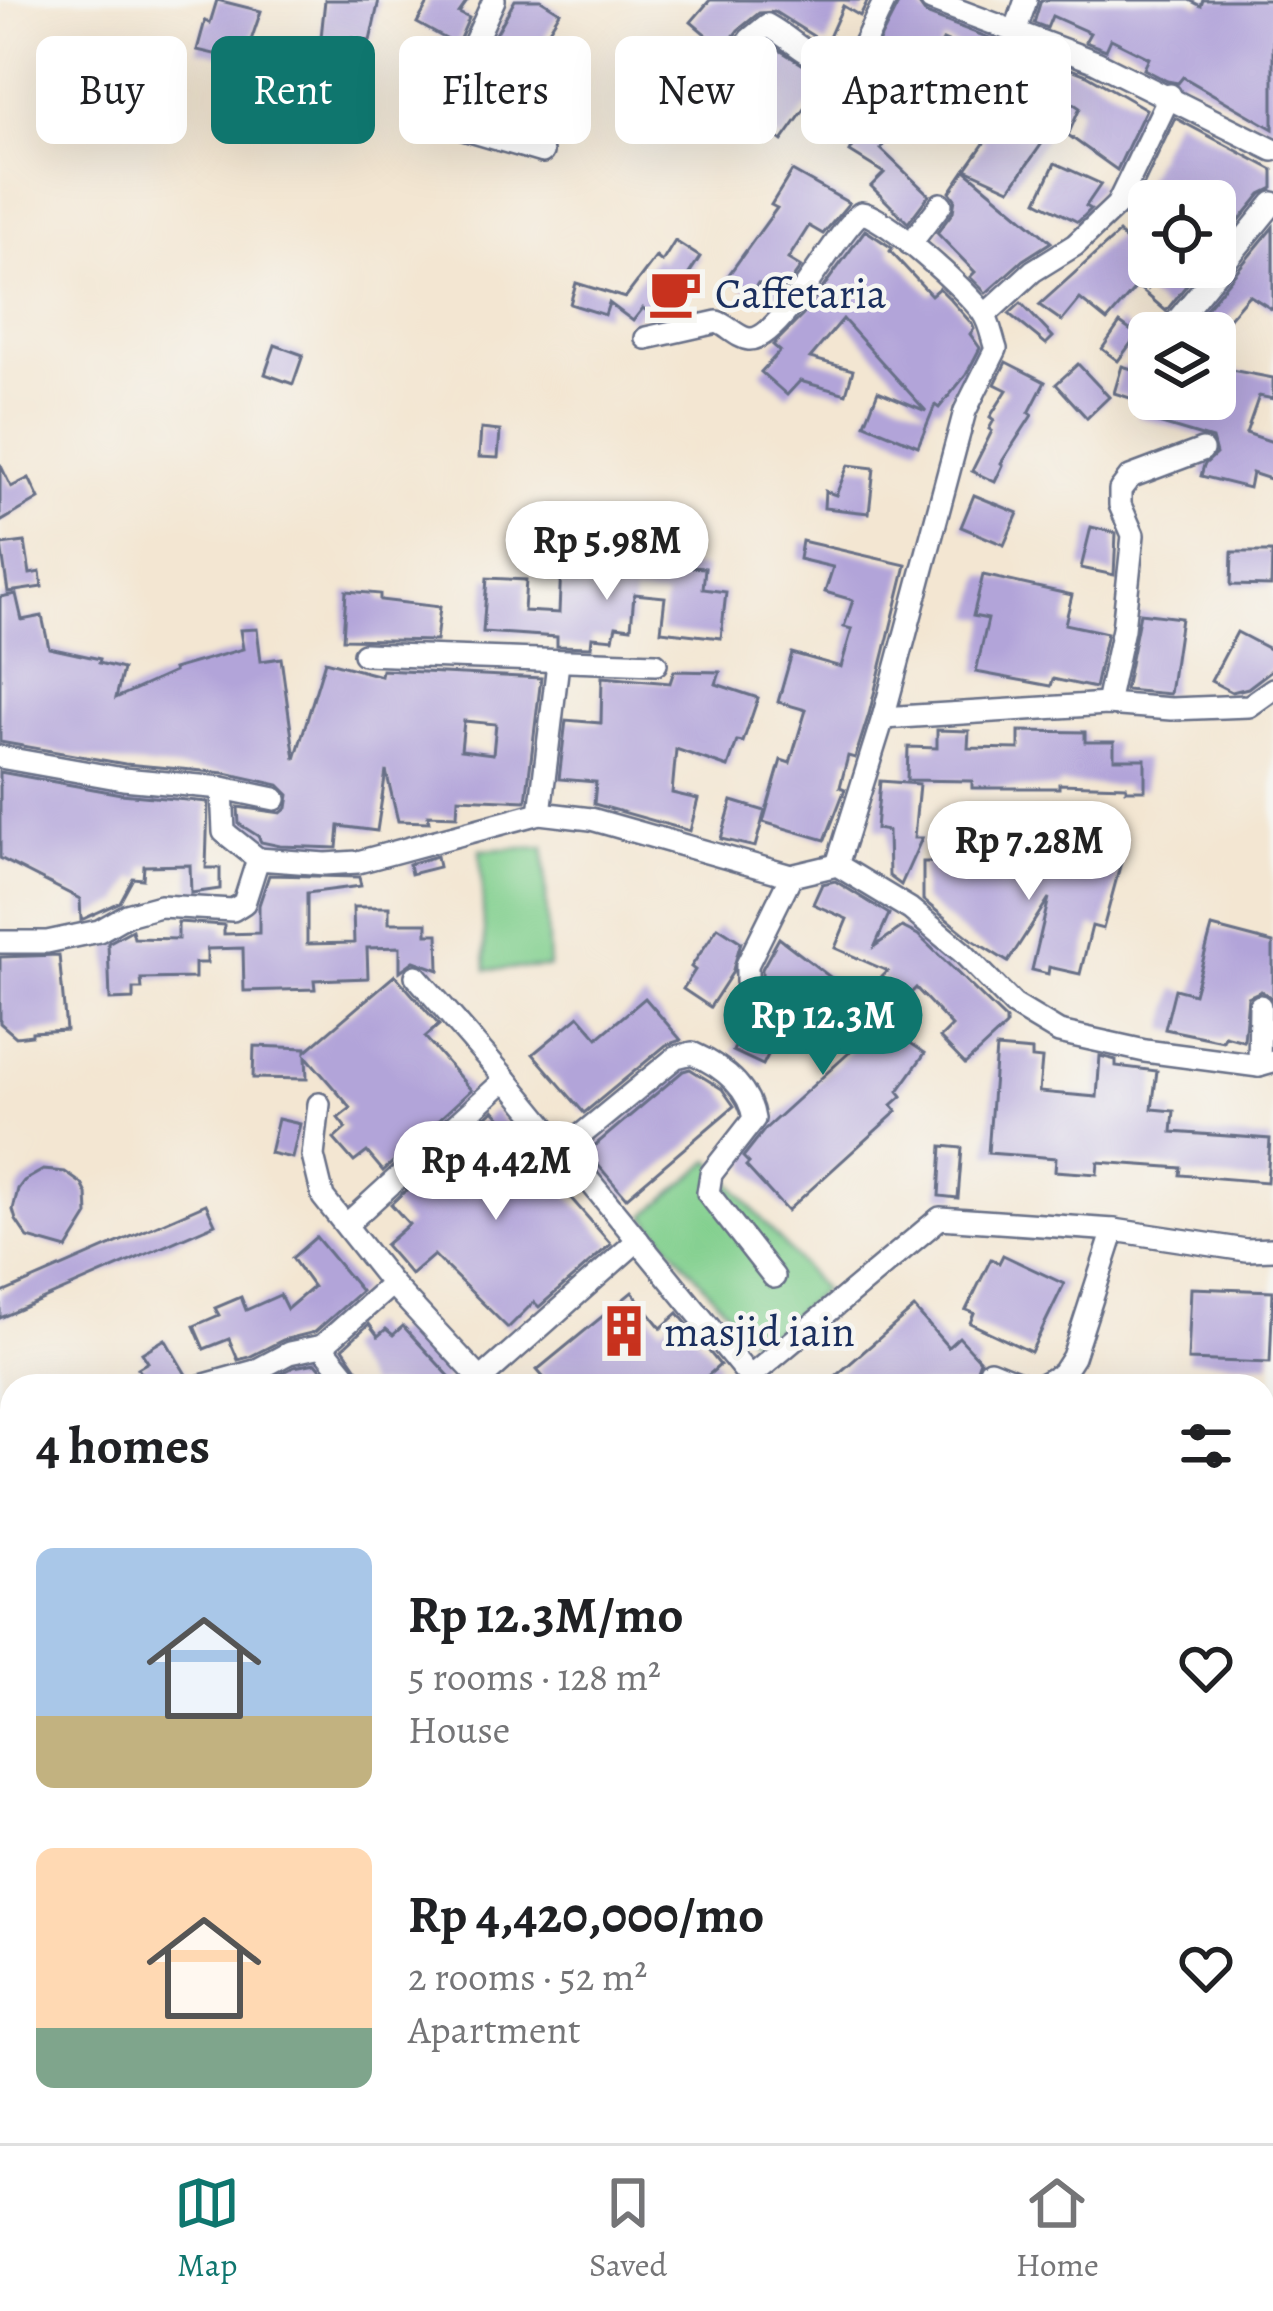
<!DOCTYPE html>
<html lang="en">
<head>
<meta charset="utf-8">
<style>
	:root { --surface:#fff; --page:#f2f2f2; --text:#202124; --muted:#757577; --line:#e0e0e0; --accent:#0f766e }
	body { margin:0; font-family:Alegreya,serif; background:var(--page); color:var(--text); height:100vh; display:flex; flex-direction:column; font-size:45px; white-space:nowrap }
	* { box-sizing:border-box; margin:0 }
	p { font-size:39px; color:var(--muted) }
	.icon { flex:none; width:66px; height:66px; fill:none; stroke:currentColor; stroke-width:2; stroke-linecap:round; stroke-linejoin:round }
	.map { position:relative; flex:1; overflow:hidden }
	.drawer { position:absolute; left:0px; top:1374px; width:1275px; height:771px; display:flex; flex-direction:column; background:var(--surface); border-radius:36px 36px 0 0; box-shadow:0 12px 48px #0002 }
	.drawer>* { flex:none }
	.guide { position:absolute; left:36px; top:36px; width:1203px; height:108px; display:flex; gap:24px }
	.controls { position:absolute; left:1128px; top:180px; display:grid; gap:24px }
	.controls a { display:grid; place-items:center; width:108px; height:108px; border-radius:18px; background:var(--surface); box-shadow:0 12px 48px #0002; font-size:60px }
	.price { position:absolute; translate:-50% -102px; padding:0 27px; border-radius:42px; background:#fff; color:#222; font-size:39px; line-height:78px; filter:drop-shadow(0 3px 6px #0008) }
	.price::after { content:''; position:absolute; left:50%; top:72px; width:36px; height:27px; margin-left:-18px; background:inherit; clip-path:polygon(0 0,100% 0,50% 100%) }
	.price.on { background:var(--accent); color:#fff }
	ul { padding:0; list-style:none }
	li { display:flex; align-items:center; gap:36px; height:300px; padding:0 36px }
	li span { display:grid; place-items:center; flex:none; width:336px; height:240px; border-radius:18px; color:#555 }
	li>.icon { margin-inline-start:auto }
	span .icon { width:144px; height:144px; fill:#fffc; stroke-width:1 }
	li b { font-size:51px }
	h2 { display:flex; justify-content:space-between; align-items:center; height:144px; padding:0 36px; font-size:51px }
	.chip { padding:0 42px; border-radius:18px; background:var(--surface); box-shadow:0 12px 48px #0002; font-size:42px; line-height:108px }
	.chip.on { background:var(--accent); color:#fff }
	.dock { display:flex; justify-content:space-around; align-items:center; height:168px; border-top:3px solid var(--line); background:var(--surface); font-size:33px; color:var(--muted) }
	.dock a { display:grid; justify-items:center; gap:6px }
	.dock .on { color:var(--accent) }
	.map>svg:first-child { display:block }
	.green { fill:#81cf8d; stroke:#4e7f76; stroke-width:3 }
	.building { fill:#b2a4d9; fill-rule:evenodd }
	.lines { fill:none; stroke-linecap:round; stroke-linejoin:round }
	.minor-casing { stroke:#676f87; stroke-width:26 }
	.minor { stroke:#fff; stroke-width:21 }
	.labels { text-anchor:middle; stroke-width:9; stroke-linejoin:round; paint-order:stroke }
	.poi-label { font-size:42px; fill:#1b2f5e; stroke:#f6f6f2; text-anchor:start }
</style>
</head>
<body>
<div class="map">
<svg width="1273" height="2143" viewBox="0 0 1273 2143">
	<rect width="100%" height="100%" fill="#f6f6f2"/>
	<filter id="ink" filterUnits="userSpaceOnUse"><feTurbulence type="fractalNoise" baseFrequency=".00833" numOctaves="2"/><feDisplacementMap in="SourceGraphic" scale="24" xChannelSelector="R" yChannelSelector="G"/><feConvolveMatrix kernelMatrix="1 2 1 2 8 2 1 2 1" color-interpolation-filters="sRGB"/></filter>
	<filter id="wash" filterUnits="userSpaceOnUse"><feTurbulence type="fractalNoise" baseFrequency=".004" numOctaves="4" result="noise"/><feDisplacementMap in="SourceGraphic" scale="48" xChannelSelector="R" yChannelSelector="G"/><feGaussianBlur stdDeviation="2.7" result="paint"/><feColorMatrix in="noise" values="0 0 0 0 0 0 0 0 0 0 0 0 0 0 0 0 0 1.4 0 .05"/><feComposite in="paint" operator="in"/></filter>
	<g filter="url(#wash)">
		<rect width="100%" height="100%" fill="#f3e6d2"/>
		<g class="green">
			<path d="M544,847L549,967L486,970L480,850Z"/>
			<path d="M711,1160L823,1290L756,1346L645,1216Z"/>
		</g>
		<g id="blocks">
			<g class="building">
				<path d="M217,0L261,11L244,61L197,50L205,21L210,23Z"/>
				<path d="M325,0H379L370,41L352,38L347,70L318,65Z"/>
				<path d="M430,0H468L459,13L469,18L457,45L417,23Z"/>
				<path d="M515,0H541L560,12L539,46L543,48L529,77L489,57L494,47L490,45Z"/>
				<path d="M710,0H868L860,16L843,6L826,44L775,12L759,13L738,30L717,58V73L727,81L741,76L768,43L815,72L851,71L861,77L900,0H916L926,14L1087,75L1146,109L1117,170L1068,135L1080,108L1071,102L1010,189L966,169L985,142L979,139L983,131L953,116L943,139L898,120L881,149L929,195L908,223L871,186L884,173L850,152L858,137L807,106L782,141L758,123L765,113L752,102L730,87L722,97L698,76L686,61L709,37L691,22ZM943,40L981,56L969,86L931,70Z"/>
				<path d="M1041,0H1189L1201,6L1203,0H1273V129L1183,77L1178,83L1167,81L1144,69L1149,58L1111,39L1106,50L1085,42L1090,33L1052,16L1047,28L1034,23Z"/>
				<path d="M554,95L582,113L566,136L549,125L555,116L545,109Z"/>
				<path d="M1175,118L1273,170V188L1261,194L1225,238L1215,230V201H1161L1142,188Z"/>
				<path d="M1055,163L1101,184L1086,206L1091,209L1078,222L1037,201Z"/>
				<path d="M965,170L1051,242L1023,260L986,293L970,277L975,272L937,233L953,212L955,199L950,192Z"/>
				<path d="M792,171L849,203L823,234L809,226L788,259L801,267L780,296L758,283L751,293L727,277L777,208L771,205Z"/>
				<path d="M1273,227V310L1249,295L1216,333H1186Z"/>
				<path d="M865,230L892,248L890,251L931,295L939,288L950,299L972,324L974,329L970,334L980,348L966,375L939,408L935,405L918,446L865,424L878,391L926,411L843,319L810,358L853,370L846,394L800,381L787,395L761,372L780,351L773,345L803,315Z"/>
				<path d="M1119,233L1134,249L1149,235V288L1167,267H1201L1166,311L1137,286L1107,321L1080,299L1062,321L1039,305Z"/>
				<path d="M675,241L700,257L685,280L693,286L669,318L659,320L643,308L633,321L609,303L605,315L570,304L576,283L625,298L656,257L662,262Z"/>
				<path d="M1021,303L1053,337L1046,344L1009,314Z"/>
				<path d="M1120,323L1137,335L1118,361L1102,349Z"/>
				<path d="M275,345L303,355L293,384L265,374Z"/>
				<path d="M1006,362L1045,382L1029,413L1032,415L1001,463L1003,465L995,482L972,471L992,431L989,429L994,420L990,417L1007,390L995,384Z"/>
				<path d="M1078,364L1109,397L1087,418L1056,384Z"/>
				<path d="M1122,366L1149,374V399H1195L1219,407L1226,369L1273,378V399L1259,396L1246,433L1273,442V480L1252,473L1249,488L1201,476L1204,465L1216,454L1212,439L1138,417L1143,402L1114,393Z"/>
				<path d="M481,429L500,431L498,458L479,457Z"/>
				<path d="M0,464L11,487L29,478L39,499L0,522Z"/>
				<path d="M848,465L874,468L869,513L824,508L825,491L836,495Z"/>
				<path d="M974,495L1018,513L1004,545L961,527Z"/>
				<path d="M1091,527L1116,533L1114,575L1081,568Z"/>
				<path d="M802,541L906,565L869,714L855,758L848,756L840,787L845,789L825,840L763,822L781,760L790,763L806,710L778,702L792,653L841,667L852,629L844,627L853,600L825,592L833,567L799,559Z"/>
				<path d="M25,542L30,574L40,572L42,587L8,592L1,545Z"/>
				<path d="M1232,552H1272L1271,586L1231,585Z"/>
				<path d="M604,562L705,568L703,589L726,592L721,638L661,631L665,597L634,594L631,628L616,626L613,639L592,637L591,647L557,646V637L483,632L487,578L526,580L524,611L559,613L561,565L604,568Z"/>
				<path d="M983,575L1072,595L1065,624L1107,633L1095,688L1053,679L1051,686L976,672L988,619L973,616Z"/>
				<path d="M346,591L380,594V600L440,607L436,641L343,639Z"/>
				<path d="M16,594L22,620L42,616L49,648L100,659L99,663L123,669L116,698L174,672L173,669L243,649L240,630L257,629L261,661L281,658L295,759L325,661L381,676L382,670L541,678L526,801L458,798L457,816L428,815L429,822L398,821L386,771L377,831L339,826L337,848L280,846L261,842L258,836L239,824L238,807L281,813L287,808L289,795L279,785L225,773L125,764L0,742V597ZM464,721L496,724L493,754L461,750Z"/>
				<path d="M1140,613L1181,618L1170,694L1125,690Z"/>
				<path d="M1237,632L1273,651V669L1248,688L1232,692L1211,681Z"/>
				<path d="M674,671L720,672L716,684L758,698L743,742L737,741L728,767L676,749L672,793L698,799L690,831L594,804L596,782L559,779L566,720L601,723L602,677L670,683Z"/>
				<path d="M937,730L969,731L968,748L1019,749V731L1085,732V742H1114V759H1145V790H1126V786L1059,784V788H972V781L907,780L908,747L937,748Z"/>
				<path d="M0,772L121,794L208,802L206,868H220V889L191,893L190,865L144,866L143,879L133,878L120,902L81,920L80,899L0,858Z"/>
				<path d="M880,781L919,784L914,838H922L901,885L889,876L888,831L876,829Z"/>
				<path d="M732,801L765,811L755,847L721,839Z"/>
				<path d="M1096,844L1124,851L1103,929L1092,926L1080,974L1049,967L1048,974L1032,970L1049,898L1008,962L971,939L923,900V862H980V868L1025,879L1028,854L1065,858L1068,845L1095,849Z"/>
				<path d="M437,856L439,867L411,874L409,864Z"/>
				<path d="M269,875L359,877L361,886L307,893V944L354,943L353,907H389V923H427V934H438L439,970L414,961L400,971V947L367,948L368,978L314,980L315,989L244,991L243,948L207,949V963H195V978L141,979L142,989H133V999L110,1000L108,943L132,930L134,938L178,939V922L224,925V934L259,933V905Z"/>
				<path d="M835,881L889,914L875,946L902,927L918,935L1006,1020V1026L965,1064L940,1038L952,1026L916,988L905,999L882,976L887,971L835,948L847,919L813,904L822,884Z"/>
				<path d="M718,927L741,942L732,973L710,1007L683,989L695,970L691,967Z"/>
				<path d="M1212,927L1273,943V999L1261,991L1248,997L1244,1041L1225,1036L1223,1041L1165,1029L1175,989L1194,994Z"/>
				<path d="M779,938L868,1006L864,1011L925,1053L898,1091L902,1096L892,1105L897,1111L787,1211L746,1166L749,1163L743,1157L765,1129L851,1051L815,1026L807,1036L785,1021L763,1065L733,1051L753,1011L769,1018L786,994L762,976V969Z"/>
				<path d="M59,955L66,1030L32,1032V1035L16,1037L0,1023V957Z"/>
				<path d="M395,975L439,1025L425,1037L471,1090L383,1171L367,1152L354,1162L334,1139L346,1128L338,1118L351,1108L306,1056L307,1079L253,1078L254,1046L306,1048V1051Z"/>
				<path d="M645,998L681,1040L666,1045L584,1113L533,1054L579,1016L598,1038Z"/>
				<path d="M996,1048L1032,1051V1058L1042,1059L1039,1092L1097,1097L1100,1056L1116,1060V1066L1157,1071L1152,1109L1174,1111L1172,1132L1270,1139L1267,1182L1180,1175L1181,1168L1098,1162L1097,1174L1055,1171L1056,1158L988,1153Z"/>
				<path d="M690,1069L722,1089L734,1106L626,1198L587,1152L683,1071Z"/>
				<path d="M494,1110L611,1244L539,1307L534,1302L508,1328L434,1255L411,1275L385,1245L409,1224L391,1204Z"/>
				<path d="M278,1119L300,1124L292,1158L270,1153Z"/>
				<path d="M942,1146L962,1148L958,1198L939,1196Z"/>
				<path d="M43,1170L65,1172L82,1184L87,1194L88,1215L67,1249L28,1238L16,1220L13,1210L18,1189L24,1181Z"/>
				<path d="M206,1204L215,1224L0,1318V1294Z"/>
				<path d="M316,1237L361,1291L315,1332L283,1340L249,1357L238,1360L229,1339L204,1349L194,1326L219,1315L215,1308L241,1297L246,1310L280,1295L287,1309L313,1287L292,1258Z"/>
				<path d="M1003,1255L1064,1284L1031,1352L970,1323L974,1313L966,1310L991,1259L999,1263Z"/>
				<path d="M1191,1288L1273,1291L1270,1363L1188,1360Z"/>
				<path d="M632,1292L661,1328L678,1313L720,1365L704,1379L710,1386H551L537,1370Z"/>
				<path d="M914,1308L948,1347L959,1337L980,1360L975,1374L987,1386H824Z"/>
				<path d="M369,1324L378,1336L386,1329L393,1335L403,1326L449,1376L439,1386H369L343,1348Z"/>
				<path d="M165,1339L188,1378L186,1386H162L158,1379L148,1385L138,1368L148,1362L142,1353Z"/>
				<path d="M316,1363L335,1386H257L294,1367Z"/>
			</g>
		</g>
	</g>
	<g filter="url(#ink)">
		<use href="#blocks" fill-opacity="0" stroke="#676f87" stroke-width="3"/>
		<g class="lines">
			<g class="minor-casing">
				<g id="minor">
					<path d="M494,0L446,105L448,119L463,129L542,152"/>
					<path d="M931,0L1096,62L1273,150"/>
					<path d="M1015,32L1026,0"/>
					<path d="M730,66L750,39L767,25C805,46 814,73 860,52L885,0"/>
					<path d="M910,244L941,204"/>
					<path d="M985,315L1033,271L1075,245L1117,205L1170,95"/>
					<path d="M1167,333L1273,203"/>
					<path d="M646,338L717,322C727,325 738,338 749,339C780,342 835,232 861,213C884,215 968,291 983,313C990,323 992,338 996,349L965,411L883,718L837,865"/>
					<path d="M364,654L656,664"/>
					<path d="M1107,704L1123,629L1133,535L1120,505V490L1130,477L1202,450"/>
					<path d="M883,718L1107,704L1171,709L1249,706L1273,689"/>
					<path d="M0,757L123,779L222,788L275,799"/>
					<path d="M222,788L224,832L258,859"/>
					<path d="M540,813L558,663"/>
					<path d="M0,942H47L99,931L127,915L160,906L233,910L244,903L258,859L325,864L358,862L540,813L591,819L791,876L837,865L910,909L962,952L1014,1005L1059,1032L1145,1051L1259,1066L1273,1062"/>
					<path d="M416,976L506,1079L757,1386"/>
					<path d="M761,999L747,982V965L791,876"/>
					<path d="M1259,1066L1260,1006"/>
					<path d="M319,1104L313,1156L323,1197L392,1284L487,1386"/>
					<path d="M564,1149L676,1057L692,1053C721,1066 749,1086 754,1119L711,1174L708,1193L774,1277"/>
					<path d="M347,1224L506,1079"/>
					<path d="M322,1346L354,1386"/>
					<path d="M990,1371L1027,1386H1040"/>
					<path d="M750,1377L940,1218L1114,1230L1246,1250L1273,1249"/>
					<path d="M481,1379L638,1240"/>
					<path d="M201,1386L255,1371L289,1353L322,1346L392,1284"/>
					<path d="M1040,1386L1062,1374L1073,1357L1114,1230"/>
					<path d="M1263,1534L1273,1532"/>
					<path d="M1263,1584L1273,1582"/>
					<path d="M1263,1909L1273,1911"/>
					<path d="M0,1954L12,1953"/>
					<path d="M171,2143L173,2133"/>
					<path d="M667,2143V2133"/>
					<path d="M811,2143V2133"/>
				</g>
			</g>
			<use href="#minor" class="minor"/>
		</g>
	</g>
	<defs>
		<g id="cafe-bare" transform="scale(4.14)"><path d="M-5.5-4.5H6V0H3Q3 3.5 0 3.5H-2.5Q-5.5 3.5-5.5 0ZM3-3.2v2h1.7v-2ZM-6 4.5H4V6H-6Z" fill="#c8321e" stroke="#f6f6f2" stroke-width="2.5" paint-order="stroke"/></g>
		<g id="building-bare" transform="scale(4.14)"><path d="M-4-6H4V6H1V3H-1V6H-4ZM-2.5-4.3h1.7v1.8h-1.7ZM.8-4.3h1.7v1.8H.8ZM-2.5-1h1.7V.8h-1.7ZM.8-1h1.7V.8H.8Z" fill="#c8321e" stroke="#f6f6f2" stroke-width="2.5" paint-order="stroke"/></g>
	</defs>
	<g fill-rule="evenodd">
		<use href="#cafe-bare" x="675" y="293"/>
		<use href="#building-bare" x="624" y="1331"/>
	</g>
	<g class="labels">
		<g class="poi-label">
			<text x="715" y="308">Caffetaria</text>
			<text x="664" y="1346">masjid iain</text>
		</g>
	</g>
</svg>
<div class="controls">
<a><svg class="icon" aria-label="locate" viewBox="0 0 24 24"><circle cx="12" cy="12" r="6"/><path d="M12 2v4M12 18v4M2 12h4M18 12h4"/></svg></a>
<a><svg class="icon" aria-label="layers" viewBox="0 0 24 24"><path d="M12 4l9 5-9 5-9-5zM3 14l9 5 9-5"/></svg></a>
</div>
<b class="price" style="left:607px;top:603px">Rp 5.98M</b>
<b class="price" style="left:1029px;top:903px">Rp 7.28M</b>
<b class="price on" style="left:823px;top:1078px">Rp 12.3M</b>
<b class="price" style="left:496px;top:1223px">Rp 4.42M</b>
<div class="guide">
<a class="chip">Buy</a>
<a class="chip on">Rent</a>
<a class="chip">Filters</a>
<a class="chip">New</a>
<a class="chip">Apartment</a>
</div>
<section class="drawer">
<h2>4 homes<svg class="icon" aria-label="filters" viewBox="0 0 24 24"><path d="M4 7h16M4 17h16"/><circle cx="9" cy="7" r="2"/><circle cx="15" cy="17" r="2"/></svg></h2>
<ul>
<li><span style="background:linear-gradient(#a9c7e8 70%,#c2b280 0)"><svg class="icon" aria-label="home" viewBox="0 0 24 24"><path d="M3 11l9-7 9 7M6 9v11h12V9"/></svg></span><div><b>Rp 12.3M/mo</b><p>5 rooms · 128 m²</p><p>House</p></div><svg class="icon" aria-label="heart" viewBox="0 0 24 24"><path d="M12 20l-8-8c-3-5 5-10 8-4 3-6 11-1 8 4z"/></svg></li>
<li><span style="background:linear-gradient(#ffd9b3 75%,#7fa58c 0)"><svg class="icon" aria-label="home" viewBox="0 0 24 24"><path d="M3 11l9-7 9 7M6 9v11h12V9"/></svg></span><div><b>Rp 4,420,000/mo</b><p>2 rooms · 52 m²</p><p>Apartment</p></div><svg class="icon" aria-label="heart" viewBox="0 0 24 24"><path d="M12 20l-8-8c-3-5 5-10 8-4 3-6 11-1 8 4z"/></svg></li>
</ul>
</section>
</div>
<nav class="dock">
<a class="on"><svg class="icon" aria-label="map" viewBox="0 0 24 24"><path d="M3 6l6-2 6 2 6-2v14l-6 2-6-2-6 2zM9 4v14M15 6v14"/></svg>Map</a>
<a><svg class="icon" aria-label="saved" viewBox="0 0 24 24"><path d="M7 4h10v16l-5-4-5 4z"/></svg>Saved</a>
<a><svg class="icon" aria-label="home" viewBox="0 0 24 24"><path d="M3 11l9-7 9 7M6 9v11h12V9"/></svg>Home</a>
</nav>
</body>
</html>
